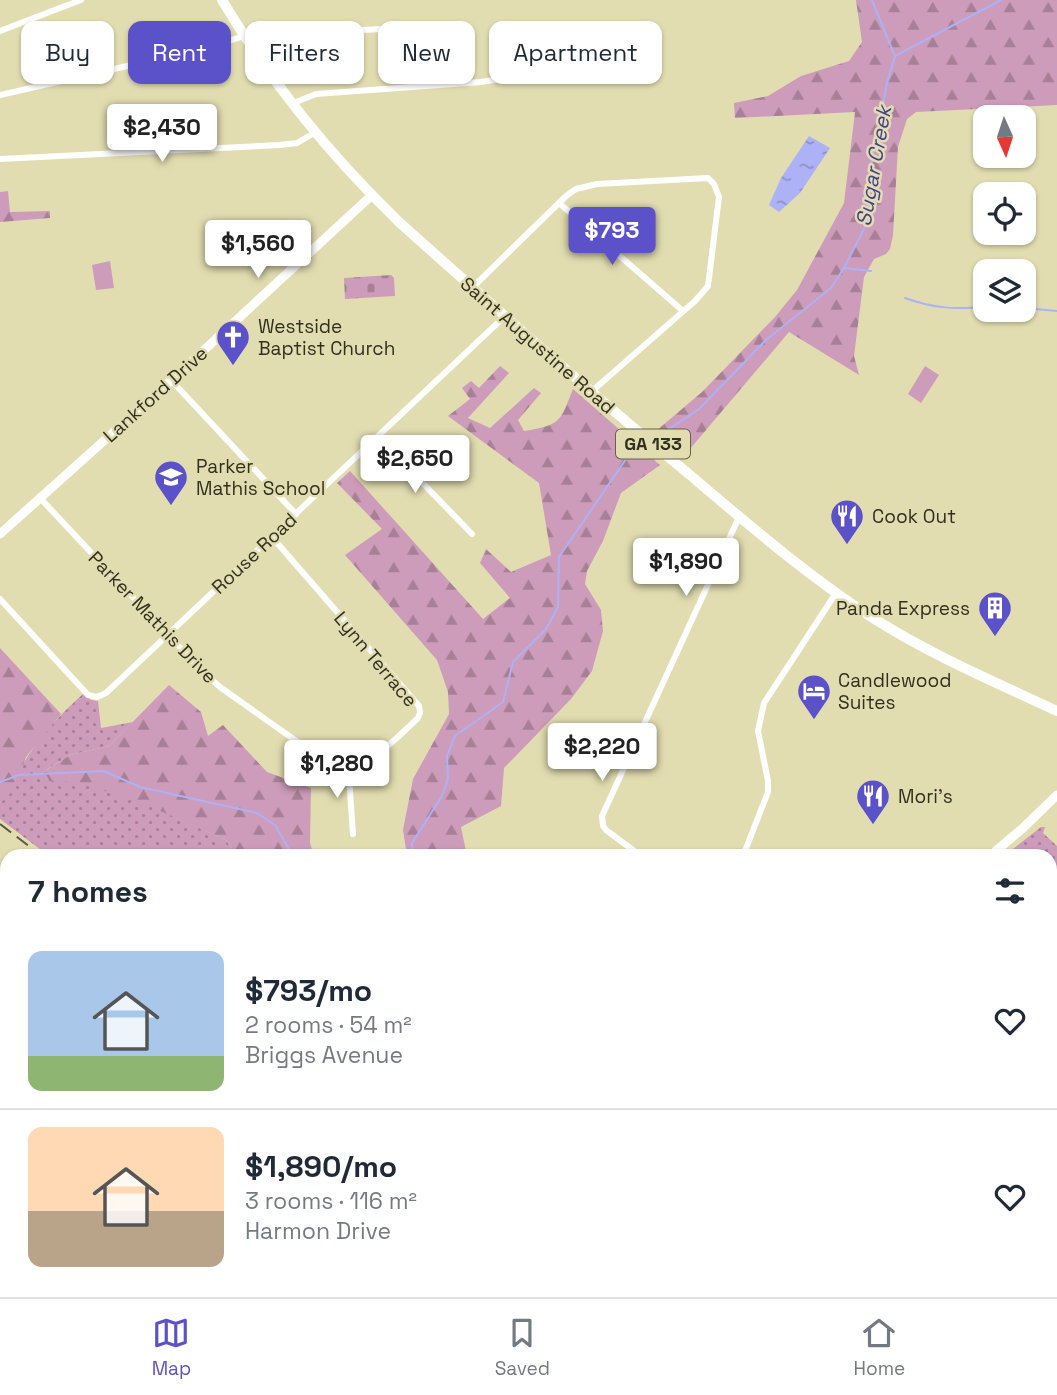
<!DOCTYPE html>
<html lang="en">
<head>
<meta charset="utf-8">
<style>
	:root { --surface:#fff; --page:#f6f6f7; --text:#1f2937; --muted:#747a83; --line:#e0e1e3; --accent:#5b51c9 }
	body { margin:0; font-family:"Space Grotesk",sans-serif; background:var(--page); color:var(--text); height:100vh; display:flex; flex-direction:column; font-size:26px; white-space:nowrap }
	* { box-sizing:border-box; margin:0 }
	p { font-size:23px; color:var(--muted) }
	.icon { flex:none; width:38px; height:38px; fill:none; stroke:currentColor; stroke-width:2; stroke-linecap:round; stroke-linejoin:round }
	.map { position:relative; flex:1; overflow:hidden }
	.details { position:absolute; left:0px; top:849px; width:1057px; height:450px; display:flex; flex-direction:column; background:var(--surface); border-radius:21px 21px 0 0; box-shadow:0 2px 5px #0004 }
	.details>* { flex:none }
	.top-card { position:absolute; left:21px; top:21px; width:700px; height:63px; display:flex; gap:14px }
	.needle { width:46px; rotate:177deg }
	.fabs { position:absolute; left:973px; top:105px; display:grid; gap:14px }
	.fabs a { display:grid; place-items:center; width:63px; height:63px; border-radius:14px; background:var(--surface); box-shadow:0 2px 5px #0004; font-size:35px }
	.price { position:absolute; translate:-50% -60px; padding:0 16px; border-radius:7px; background:#fff; color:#222; font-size:23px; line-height:46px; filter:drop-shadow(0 2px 4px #0008) }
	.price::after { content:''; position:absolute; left:50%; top:42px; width:21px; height:16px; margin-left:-10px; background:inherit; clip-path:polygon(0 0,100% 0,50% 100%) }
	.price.on { background:var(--accent); color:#fff }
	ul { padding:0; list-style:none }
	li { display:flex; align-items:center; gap:21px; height:175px; padding:0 28px }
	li+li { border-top:2px solid var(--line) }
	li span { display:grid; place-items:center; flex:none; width:196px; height:140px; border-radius:14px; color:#555 }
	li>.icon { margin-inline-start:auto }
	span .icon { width:84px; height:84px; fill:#fffc; stroke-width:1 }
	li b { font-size:30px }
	h2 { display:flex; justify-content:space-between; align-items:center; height:84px; padding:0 28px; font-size:30px }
	.tag { padding:0 24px; border-radius:14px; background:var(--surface); box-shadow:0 2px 5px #0004; font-size:24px; line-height:63px }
	.tag.on { background:var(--accent); color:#fff }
	.tabs { display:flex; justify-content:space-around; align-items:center; height:98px; border-top:2px solid var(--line); background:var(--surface); font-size:19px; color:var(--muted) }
	.tabs a { display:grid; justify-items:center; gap:4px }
	.tabs .on { color:var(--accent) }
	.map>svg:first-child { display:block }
	.grass { fill:url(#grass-dots) }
	.forest { fill:url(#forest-firs) }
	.cemetery { fill:url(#cemetery-stones) }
	.pitch { fill:#cd9cba }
	.water { fill:url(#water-ripples) }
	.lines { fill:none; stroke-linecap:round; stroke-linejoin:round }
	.stream { stroke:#adb1f6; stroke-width:2 }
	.street { stroke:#fff; stroke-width:6 }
	.secondary { stroke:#fff; stroke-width:9 }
	.primary { stroke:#fff; stroke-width:10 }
	.rail { stroke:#5a5740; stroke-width:2; stroke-dasharray:14 7; stroke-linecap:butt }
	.labels { text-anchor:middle; stroke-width:5; stroke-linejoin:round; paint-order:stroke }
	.shield { fill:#e2ddb1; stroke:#66634a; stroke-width:2 }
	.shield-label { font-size:18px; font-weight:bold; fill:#312f1e }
	.poi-label { font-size:19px; fill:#312f1e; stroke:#e2ddb1; text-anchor:start }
	.street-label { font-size:19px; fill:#312f1e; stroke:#e2ddb1 }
	.water-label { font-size:21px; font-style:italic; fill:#433e8f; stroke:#e2ddb1 }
</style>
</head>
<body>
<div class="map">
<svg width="1057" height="1297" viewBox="0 0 1057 1297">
	<defs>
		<pattern id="grass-dots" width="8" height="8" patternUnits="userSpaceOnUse" patternTransform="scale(1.75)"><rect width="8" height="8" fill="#cd9cba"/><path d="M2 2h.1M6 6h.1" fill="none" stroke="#a78097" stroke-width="1.8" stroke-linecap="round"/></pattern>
		<pattern id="forest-firs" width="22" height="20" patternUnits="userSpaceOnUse" patternTransform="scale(1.75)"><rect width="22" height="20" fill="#cd9cba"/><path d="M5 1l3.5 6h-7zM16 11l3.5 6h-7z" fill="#a78097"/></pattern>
		<pattern id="cemetery-stones" width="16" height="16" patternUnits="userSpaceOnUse" patternTransform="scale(1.75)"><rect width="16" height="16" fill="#cd9cba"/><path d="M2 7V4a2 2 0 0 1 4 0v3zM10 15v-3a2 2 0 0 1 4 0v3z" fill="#a78097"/></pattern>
		<pattern id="water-ripples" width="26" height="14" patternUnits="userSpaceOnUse" patternTransform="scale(1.75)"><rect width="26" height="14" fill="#adb1f6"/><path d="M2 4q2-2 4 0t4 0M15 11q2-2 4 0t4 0" fill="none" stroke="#8d90c7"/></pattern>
	</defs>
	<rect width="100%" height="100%" fill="#e2ddb1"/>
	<g class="grass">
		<path d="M84,693L91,700L98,701L101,728L133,722L109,746L70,755L46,770L49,781H74L138,800L226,840L237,856H49L0,819V803C20,784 15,775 28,756C43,732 63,712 84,693Z"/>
		<path d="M1041,827H1045L1043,833L1057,846V871L1050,877V856H1004Z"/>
		<path d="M0,927L7,934V998L0,994Z"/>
		<path d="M7,1226V1292H19L11,1293L2,1290L0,1284V1229Z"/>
		<path d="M216,1292H268L270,1297H201Z"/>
	</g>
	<g class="forest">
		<path d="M856,0H1057V105L916,112L907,119L898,147L893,235L890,249L886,254L874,259L864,277L854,356L859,375L789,332L684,456L656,431L702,392L775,317L797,290L844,203L855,112L735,118L734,103L768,96L801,76L849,61L862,42Z"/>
		<path d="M8,191L10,212L50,211V218L0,222V192Z"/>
		<path d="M500,366L509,373L468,418L490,428L534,388L541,393L518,420L524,431C561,425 560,422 573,389L660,465L621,493L603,541L587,571L585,584L601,610L603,631L592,671L571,699L504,768L501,806L461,827L467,856H407L403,830L413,779L449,714L448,692L437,660L345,555L382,529L337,483L350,471L483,619L510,598L480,563L486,549L511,572L551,555L539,483L448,416L470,399L462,388L471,381L479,388Z"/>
		<path d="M0,648L61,714L26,757L14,790L0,803Z"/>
		<path d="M169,685L201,712L208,736L223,725L267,772L311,788L310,843L314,856H237L226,840L138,801L74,782L49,781L45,771L70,755L109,746Z"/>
		<path d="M456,1292H590L589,1297H459Z"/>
	</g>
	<path class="cemetery" d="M391,275L394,278L395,296L345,299L344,278Z"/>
	<g class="pitch">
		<path d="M110,261L114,288L96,290L92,265Z"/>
		<path d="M925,366L939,375L921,403L908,394Z"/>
	</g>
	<path class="water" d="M809,136L830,148L800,193L779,212L769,205L781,178Z"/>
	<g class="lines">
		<g class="stream">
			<path d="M872,0L894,54"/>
			<path d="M844,268L871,271"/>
			<path d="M905,298C935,309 954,309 985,307"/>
			<path d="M1024,308L1057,311"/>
			<path d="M660,435L699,409L766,340L831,288L844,268L866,225L871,165L887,83L895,56L1001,0"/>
			<path d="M0,782L19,775L104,771L140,787L257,813L275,825L293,856"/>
			<path d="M412,856V843L442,796L448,779L447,756L455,736L503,702L513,662L546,629L558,607L559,557L626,459L639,450"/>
			<path d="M509,1292L510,1297"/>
		</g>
		<g class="street">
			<path d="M0,31L81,0"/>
			<path d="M0,95L210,47L244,36L460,25"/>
			<path d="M291,104L316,94L481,82L500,79L519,71L561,67"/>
			<path d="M0,159L280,145L297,143L314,133"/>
			<path d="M559,203L683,311"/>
			<path d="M472,288L566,196L576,189L597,184L708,178L714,184L719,197L708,286L695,301L591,392"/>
			<path d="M171,380L296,514"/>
			<path d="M378,437L472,534"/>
			<path d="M41,499L201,670L220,687L316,755C365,773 383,751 418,718L420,713L419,706L271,536"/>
			<path d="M0,599L88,695L97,697L106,693L505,316"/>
			<path d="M348,763L353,834"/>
			<path d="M641,856L606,830L603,826L602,816L739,517"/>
			<path d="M743,856L768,792V781L758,731L764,703L836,593"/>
			<path d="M0,1032L7,1039"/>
			<path d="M0,1089L7,1086"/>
			<path d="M0,1227L7,1224"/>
			<path d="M0,1294L1,1297"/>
			<path d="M12,1297L28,1292"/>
			<path d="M194,1297L209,1292"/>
		</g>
		<g class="secondary">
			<path d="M0,534L165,386L371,196"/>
			<path d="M990,856L1023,828L1057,795"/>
			<path d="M0,924L7,931"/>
			<path d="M298,1292L300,1297"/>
			<path d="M916,1292L919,1297"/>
		</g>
		<path class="primary" d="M222,0C273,85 328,153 399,222C495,308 591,393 690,475C749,525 808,576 873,618C931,655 995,682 1057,711"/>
		<g class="rail">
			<path d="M0,824L42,856"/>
			<path d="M423,1292L425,1297"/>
		</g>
	</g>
	<defs>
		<g id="church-pin" transform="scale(1.75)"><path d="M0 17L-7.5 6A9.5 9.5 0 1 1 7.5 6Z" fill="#5b51c9" stroke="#e2ddb1"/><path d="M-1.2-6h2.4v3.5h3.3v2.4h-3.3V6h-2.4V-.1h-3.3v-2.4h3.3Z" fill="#fff"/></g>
		<g id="school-pin" transform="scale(1.75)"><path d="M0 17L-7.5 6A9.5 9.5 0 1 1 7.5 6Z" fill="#5b51c9" stroke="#e2ddb1"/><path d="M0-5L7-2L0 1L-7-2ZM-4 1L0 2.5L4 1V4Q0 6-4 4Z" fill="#fff"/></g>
		<g id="restaurant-pin" transform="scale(1.75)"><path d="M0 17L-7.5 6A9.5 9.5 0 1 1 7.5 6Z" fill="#5b51c9" stroke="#e2ddb1"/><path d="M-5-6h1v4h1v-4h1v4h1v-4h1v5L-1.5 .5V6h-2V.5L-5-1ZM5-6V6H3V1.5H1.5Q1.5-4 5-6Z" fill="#fff"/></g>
		<g id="building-pin" transform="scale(1.75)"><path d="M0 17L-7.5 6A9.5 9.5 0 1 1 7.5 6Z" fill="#5b51c9" stroke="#e2ddb1"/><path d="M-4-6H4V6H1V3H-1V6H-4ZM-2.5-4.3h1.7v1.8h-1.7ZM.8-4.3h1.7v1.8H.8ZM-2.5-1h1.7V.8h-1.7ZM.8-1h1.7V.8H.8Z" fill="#fff"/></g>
		<g id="hotel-pin" transform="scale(1.75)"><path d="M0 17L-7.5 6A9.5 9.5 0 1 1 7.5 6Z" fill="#5b51c9" stroke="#e2ddb1"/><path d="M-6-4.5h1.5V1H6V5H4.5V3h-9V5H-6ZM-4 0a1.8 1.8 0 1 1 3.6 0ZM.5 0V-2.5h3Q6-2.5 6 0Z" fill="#fff"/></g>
	</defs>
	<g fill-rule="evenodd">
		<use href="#church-pin" x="233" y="337"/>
		<use href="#school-pin" x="171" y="477"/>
		<use href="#restaurant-pin" x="847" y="516"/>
		<use href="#building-pin" x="995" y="608"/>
		<use href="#hotel-pin" x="814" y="691"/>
		<use href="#restaurant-pin" x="873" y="796"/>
	</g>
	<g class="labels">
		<rect class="shield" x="616" y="429.5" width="74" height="29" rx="5"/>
		<g class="shield-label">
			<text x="653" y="450">GA 133</text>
		</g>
		<g class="poi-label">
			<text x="258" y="333">Westside<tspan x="258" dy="22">Baptist Church</tspan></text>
			<text x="196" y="473">Parker<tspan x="196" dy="22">Mathis School</tspan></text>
			<text x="872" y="523">Cook Out</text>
			<text x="970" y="615" text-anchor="end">Panda Express</text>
			<text x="838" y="687">Candlewood<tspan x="838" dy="22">Suites</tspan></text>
			<text x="898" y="803">Mori's</text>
		</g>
		<g class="street-label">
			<text transform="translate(538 345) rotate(41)" y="7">Saint Augustine Road</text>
			<text transform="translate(155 394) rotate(-42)" y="7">Lankford Drive</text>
			<text transform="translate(254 553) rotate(-43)" y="7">Rouse Road</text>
			<text transform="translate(153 617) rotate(46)" y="7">Parker Mathis Drive</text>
			<text transform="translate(376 659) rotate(50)" y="7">Lynn Terrace</text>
		</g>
		<g class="water-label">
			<text transform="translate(874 166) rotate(-80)" y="7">Sugar Creek</text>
		</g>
	</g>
</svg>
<div class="fabs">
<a><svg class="needle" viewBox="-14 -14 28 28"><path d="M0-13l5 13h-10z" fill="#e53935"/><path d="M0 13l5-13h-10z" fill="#747a83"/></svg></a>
<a><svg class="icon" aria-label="locate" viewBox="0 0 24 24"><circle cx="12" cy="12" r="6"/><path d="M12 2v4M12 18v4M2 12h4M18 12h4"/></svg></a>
<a><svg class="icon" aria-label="layers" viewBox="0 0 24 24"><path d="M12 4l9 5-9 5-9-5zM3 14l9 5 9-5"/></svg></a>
</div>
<b class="price" style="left:162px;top:164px">$2,430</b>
<b class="price on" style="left:612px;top:267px">$793</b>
<b class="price" style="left:258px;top:280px">$1,560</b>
<b class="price" style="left:415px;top:495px">$2,650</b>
<b class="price" style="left:686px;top:598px">$1,890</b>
<b class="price" style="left:602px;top:783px">$2,220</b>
<b class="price" style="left:337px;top:800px">$1,280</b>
<div class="top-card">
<a class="tag">Buy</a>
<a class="tag on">Rent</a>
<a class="tag">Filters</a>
<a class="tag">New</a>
<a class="tag">Apartment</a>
</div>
<section class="details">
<h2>7 homes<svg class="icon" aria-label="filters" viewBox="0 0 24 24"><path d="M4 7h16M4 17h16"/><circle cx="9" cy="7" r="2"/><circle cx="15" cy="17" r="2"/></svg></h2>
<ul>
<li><span style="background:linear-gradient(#a9c7e8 75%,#8fb573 0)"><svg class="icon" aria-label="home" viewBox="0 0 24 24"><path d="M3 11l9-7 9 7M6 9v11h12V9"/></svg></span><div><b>$793/mo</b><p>2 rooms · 54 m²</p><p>Briggs Avenue</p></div><svg class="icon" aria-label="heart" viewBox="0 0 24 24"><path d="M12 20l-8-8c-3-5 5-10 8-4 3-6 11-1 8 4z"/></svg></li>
<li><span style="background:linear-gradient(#ffd9b3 60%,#b9a48a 0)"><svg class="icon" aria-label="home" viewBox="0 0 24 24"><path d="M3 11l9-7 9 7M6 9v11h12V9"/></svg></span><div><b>$1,890/mo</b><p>3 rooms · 116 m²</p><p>Harmon Drive</p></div><svg class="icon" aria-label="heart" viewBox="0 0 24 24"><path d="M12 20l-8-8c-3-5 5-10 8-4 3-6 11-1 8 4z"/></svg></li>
</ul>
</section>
</div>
<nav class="tabs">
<a class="on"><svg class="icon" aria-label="map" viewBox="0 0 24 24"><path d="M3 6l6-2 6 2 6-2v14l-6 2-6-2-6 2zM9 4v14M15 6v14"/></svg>Map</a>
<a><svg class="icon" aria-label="saved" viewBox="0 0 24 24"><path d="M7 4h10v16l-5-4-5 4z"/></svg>Saved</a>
<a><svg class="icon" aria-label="home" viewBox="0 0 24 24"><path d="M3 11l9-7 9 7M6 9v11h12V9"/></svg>Home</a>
</nav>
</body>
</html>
